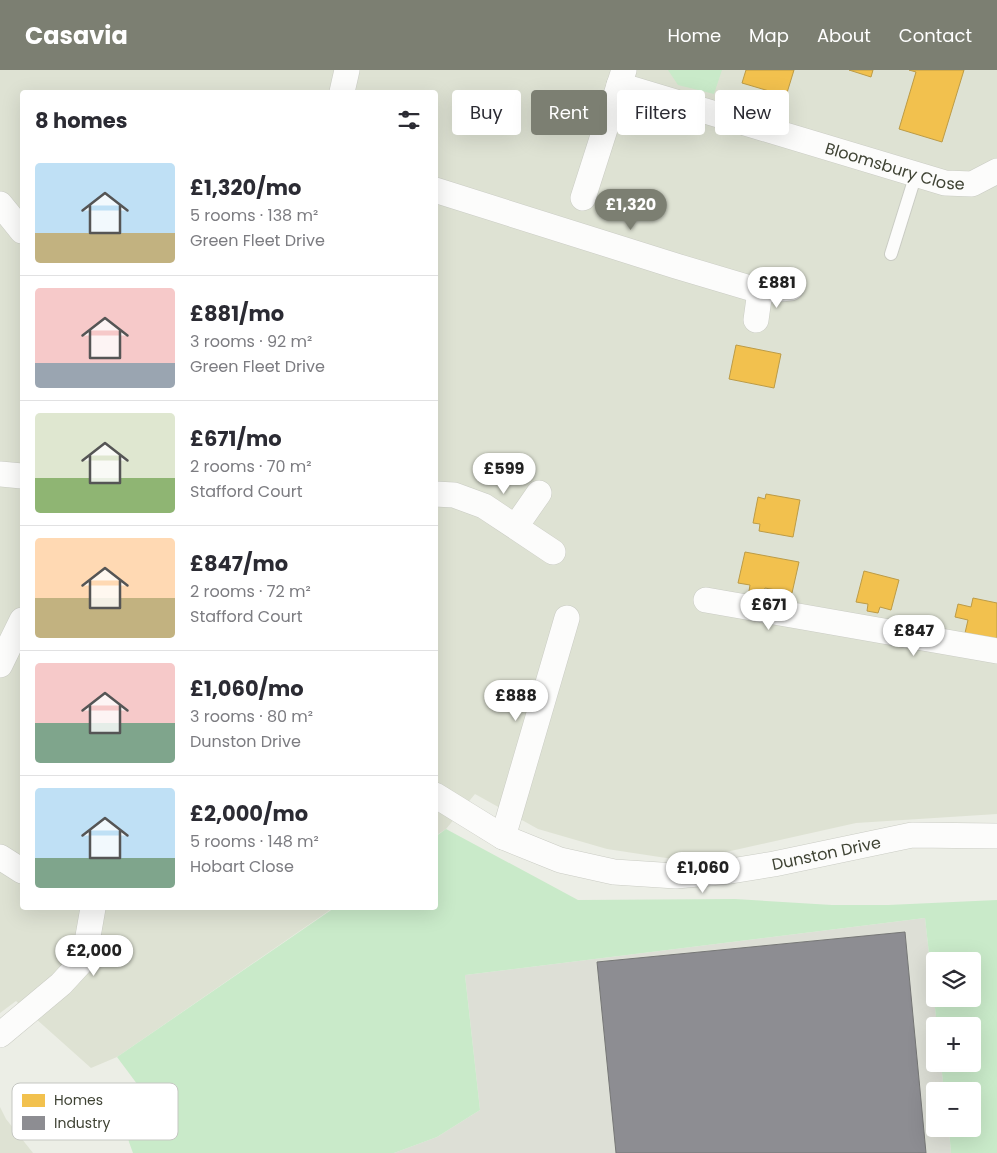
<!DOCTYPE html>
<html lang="en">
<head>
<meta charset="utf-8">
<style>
	:root { --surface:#fff; --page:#f7f7f7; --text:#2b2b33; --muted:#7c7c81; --line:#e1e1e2; --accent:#7c7f72 }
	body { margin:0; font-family:Poppins,sans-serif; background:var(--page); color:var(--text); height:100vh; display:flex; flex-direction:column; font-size:19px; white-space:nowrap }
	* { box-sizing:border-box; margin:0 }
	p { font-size:16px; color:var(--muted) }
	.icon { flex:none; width:28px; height:28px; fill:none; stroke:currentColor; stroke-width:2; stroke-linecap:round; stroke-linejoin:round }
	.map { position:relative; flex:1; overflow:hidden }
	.panel { position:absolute; left:20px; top:20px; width:418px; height:820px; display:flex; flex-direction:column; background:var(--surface); border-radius:5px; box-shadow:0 5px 20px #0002 }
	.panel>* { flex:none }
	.banner { position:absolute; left:452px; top:20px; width:469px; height:45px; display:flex; gap:10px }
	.controls { position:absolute; left:926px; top:882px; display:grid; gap:10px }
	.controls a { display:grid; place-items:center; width:55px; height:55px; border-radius:5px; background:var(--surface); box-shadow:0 5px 20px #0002; font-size:25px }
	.price { position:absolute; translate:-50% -42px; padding:0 11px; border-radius:18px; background:#fff; color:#222; font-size:16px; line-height:32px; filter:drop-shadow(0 1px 2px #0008) }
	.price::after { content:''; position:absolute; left:50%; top:30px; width:15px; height:11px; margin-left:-8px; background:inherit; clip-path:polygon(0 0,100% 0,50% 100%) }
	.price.current { background:var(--accent); color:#fff }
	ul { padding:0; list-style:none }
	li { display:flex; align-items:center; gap:15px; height:125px; padding:0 15px }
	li+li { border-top:1px solid var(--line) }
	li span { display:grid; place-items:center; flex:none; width:140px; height:100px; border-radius:5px; color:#555 }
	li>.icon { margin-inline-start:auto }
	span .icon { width:60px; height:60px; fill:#fffc; stroke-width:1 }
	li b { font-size:21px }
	h2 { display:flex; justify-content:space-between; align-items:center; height:60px; padding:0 15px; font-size:21px }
	.chip { padding:0 18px; border-radius:5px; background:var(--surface); box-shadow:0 5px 20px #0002; font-size:18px; line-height:45px }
	.chip.current { background:var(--accent); color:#fff }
	header { display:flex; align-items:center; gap:30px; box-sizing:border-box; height:70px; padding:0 25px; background:var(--accent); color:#fff }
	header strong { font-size:24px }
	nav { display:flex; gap:28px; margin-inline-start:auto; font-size:18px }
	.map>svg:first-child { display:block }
	.residential { fill:#dee2d3 }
	.industrial { fill:#dddfd6 }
	.green { fill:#c9eac9; fill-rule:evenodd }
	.homes { fill:#f2c14e; stroke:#bc9b46 }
	.industry { fill:#8d8d92; stroke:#767776 }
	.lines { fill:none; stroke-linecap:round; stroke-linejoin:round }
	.lane-casing { stroke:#caccc4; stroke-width:14 }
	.street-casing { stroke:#caccc4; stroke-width:26 }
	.lane { stroke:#fcfcfb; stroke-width:12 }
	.street { stroke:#fcfcfb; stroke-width:25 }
	.labels { text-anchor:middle; stroke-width:5; stroke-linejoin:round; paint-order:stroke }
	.street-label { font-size:16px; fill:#3f4334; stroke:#fff }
	.key { fill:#fff; stroke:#c5c7c2; stroke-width:1 }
	.key-label { font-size:14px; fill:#3f4334 }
</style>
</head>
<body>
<header>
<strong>Casavia</strong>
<nav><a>Home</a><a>Map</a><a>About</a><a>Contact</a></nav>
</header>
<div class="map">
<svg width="997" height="1083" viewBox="0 0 997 1083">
	<rect width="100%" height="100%" fill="#eceee6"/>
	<g class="residential">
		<path d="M0,0H997V744L856,753L686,791L607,779L538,759L475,724L446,759L435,766V22H22V838H333L117,987L91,998L16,931L0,943Z"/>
		<path d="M0,1037L6,1049L33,1083H0Z"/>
	</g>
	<path class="industrial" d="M925,848L937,956H935V994H941L944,1021H935V1059H949L951,1083H394L437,1067L480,1040L465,905Z"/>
	<g class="green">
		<path d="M668,0H722L714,24L678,15Z"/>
		<path d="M446,759L578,830L735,829L832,835H888L997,830V1083H951L949,1059H972V1021H944L941,994H972V956H937L925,848L465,905L480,1040L437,1067L394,1083H133L129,1072L121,1038L146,1026L117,987L334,838H435V767ZM972,891V929H935V891Z"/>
	</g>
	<g class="homes">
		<path d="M746,0H794L786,26L742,13Z"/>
		<path d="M849,0H873L871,7Z"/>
		<path d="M909,0H964L942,72L899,59L916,2Z"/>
		<path d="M736,275L781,284L774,318L729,309Z"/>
		<path d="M766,424L800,430L793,467L759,461L760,454L753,453L758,427L765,429Z"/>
		<path d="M745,482L799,492L792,523L765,518L763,523L749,521L750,515L738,513Z"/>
		<path d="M864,501L899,510L891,540L880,537L878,543L867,541L868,534L856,532Z"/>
		<path d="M973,528L997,533V571L965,563L968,550L955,547L958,534L971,537Z"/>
	</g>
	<path class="industry" d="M905,862L926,1083H616L597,892Z"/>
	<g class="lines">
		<g class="lane-casing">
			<path id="lane" d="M891,184L916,104"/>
		</g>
		<g class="street-casing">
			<g id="street">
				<path id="s1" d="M619,15L945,113L972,114L997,101"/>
				<path d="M342,22L347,0"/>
				<path d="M435,120L676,196L760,221L756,250"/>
				<path d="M583,128L624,0"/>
				<path d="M0,134L22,161"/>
				<path d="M760,221L791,218"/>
				<path d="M0,404L22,406"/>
				<path d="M435,424L454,425L484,436L553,482"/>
				<path d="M516,456L539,423"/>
				<path d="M706,530L997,581"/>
				<path d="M0,595L22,550"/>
				<path id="s2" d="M435,725L503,767L560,790L614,802L676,806L731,801L774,794L912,765L997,766"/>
				<path d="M503,767L567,548"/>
				<path d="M0,787L22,801"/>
				<path d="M0,965L61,914L84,889L93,838"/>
			</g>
		</g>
		<use href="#lane" class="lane"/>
		<use href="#street" class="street"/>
	</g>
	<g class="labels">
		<g class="street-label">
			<text dy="6" stroke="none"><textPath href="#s1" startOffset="288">Bloomsbury Close</textPath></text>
			<text dy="6" stroke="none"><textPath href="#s2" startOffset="411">Dunston Drive</textPath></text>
		</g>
	</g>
	<rect x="12" y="1013" width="166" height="57" rx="8" class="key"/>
	<rect x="22" y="1024" width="23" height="13" fill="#f2c14e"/>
	<rect x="22" y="1046" width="23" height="14" fill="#8d8d92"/>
	<g class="key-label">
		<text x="54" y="1035">Homes</text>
		<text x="54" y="1058">Industry</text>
	</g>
</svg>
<div class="controls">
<a><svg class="icon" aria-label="layers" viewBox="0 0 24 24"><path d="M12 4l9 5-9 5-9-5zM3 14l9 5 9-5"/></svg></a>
<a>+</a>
<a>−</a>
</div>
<b class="price current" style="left:631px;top:161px">£1,320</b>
<b class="price" style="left:777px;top:239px">£881</b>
<b class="price" style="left:504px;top:425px">£599</b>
<b class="price" style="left:769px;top:561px">£671</b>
<b class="price" style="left:914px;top:587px">£847</b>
<b class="price" style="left:516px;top:652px">£888</b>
<b class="price" style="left:703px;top:824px">£1,060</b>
<b class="price" style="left:94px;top:907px">£2,000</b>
<div class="banner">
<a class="chip">Buy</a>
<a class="chip current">Rent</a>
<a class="chip">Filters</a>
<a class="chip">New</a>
</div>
<section class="panel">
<h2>8 homes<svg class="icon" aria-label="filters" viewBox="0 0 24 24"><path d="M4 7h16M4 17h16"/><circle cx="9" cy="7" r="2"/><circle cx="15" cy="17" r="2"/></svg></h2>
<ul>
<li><span style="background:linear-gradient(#bfe0f5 70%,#c2b280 0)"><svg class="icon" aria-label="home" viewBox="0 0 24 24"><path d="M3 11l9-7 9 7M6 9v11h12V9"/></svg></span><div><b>£1,320/mo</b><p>5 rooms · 138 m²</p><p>Green Fleet Drive</p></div></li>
<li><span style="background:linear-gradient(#f6c9c9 75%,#9aa5b1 0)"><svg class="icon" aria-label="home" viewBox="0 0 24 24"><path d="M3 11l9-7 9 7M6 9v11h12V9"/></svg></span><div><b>£881/mo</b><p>3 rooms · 92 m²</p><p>Green Fleet Drive</p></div></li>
<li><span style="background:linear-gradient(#dfe7d0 65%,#8fb573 0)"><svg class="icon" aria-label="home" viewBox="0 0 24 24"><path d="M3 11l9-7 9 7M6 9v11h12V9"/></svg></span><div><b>£671/mo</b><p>2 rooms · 70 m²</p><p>Stafford Court</p></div></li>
<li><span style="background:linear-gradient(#ffd9b3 60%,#c2b280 0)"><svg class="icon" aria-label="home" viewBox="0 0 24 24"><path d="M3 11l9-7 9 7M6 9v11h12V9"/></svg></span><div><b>£847/mo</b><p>2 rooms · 72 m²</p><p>Stafford Court</p></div></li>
<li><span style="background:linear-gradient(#f6c9c9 60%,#7fa58c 0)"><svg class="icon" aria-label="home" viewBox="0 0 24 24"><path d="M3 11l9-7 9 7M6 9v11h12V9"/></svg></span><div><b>£1,060/mo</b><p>3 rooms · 80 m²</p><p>Dunston Drive</p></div></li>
<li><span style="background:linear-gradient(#bfe0f5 70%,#7fa58c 0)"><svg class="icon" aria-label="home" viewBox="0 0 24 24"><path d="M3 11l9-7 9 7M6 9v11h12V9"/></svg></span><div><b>£2,000/mo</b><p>5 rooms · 148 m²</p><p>Hobart Close</p></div></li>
</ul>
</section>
</div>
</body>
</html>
